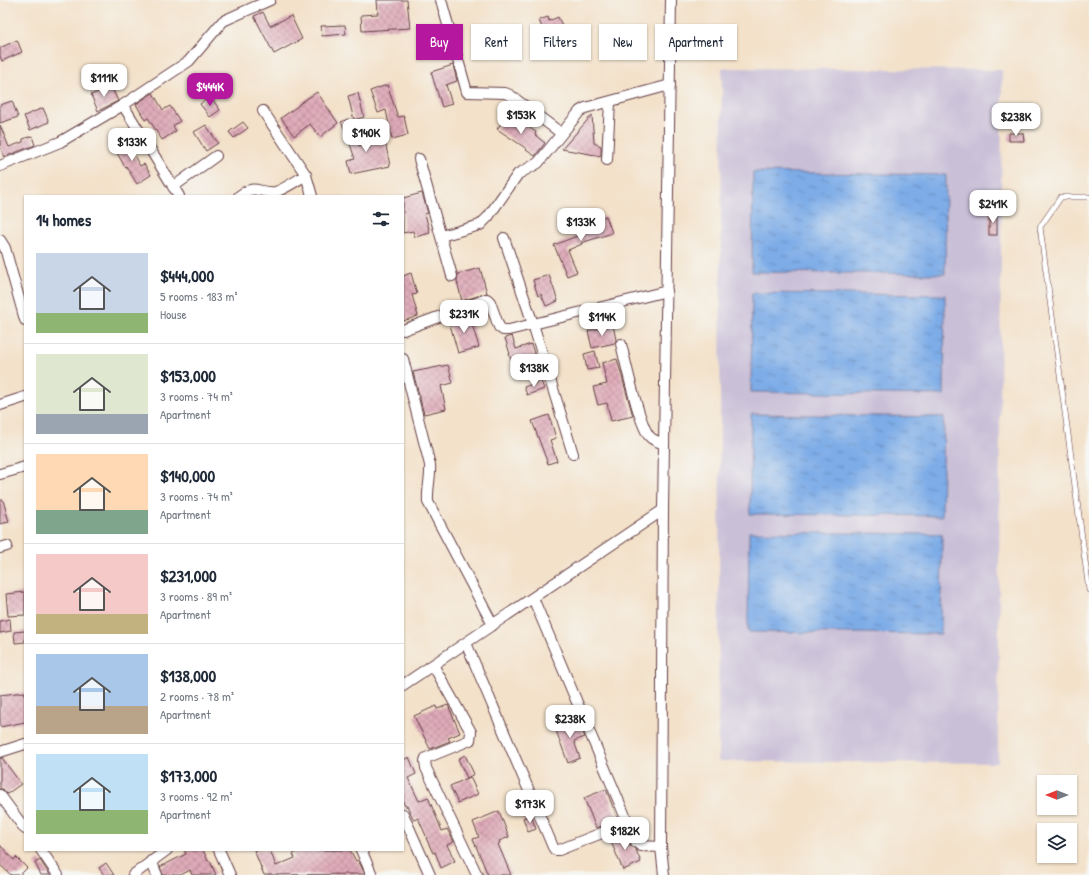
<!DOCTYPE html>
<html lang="en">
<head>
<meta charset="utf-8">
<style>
	:root { --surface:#fff; --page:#f2f2f3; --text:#1f2937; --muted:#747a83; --line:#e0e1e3; --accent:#b5179e }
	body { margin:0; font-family:"Patrick Hand",sans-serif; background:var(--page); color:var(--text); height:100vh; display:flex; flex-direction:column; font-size:15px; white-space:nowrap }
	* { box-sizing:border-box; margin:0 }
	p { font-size:13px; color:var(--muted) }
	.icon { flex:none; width:22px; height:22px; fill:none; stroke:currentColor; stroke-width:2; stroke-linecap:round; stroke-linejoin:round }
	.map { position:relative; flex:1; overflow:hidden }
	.details { position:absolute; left:24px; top:195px; width:380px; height:656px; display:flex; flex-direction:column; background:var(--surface); border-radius:0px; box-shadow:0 1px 3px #0004 }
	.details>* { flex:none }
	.hud { position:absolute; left:416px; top:24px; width:380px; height:36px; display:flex; gap:8px }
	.needle { width:26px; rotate:270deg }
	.buttons { position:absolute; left:1037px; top:775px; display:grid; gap:8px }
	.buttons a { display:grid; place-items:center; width:40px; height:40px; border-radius:0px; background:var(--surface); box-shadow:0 1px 3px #0004; font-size:20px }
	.price { position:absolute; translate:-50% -34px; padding:0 9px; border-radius:8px; background:#fff; color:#222; font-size:13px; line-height:26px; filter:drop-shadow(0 1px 2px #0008) }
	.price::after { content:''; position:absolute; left:50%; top:24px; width:12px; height:9px; margin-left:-6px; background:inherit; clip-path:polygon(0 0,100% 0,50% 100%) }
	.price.active { background:var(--accent); color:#fff }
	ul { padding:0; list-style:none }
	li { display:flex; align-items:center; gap:12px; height:100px; padding:0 12px }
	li+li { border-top:1px solid var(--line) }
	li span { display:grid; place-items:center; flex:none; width:112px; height:80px; border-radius:0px; color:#555 }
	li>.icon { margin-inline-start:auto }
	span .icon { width:48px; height:48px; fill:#fffc; stroke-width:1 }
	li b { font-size:17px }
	h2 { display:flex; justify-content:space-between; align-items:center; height:48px; padding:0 12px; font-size:17px }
	.chip { padding:0 14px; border-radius:0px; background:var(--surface); box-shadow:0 1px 3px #0004; font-size:14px; line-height:36px }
	.chip.active { background:var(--accent); color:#fff }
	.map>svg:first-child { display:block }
	.industrial { fill:#c9bfd7 }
	.water { fill:url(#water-ripples); stroke:#646689 }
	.building { fill:url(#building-cross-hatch) }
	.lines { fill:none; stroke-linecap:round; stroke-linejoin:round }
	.lane-casing { stroke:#633c43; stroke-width:6 }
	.street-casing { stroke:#633c43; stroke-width:12 }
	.lane { stroke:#fff; stroke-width:5 }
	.street { stroke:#fff; stroke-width:10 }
</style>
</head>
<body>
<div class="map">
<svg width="1089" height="875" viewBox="0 0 1089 875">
	<defs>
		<pattern id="water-ripples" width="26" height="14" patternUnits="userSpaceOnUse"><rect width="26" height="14" fill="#7dace7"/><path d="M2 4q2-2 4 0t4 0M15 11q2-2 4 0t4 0" fill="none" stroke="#688bbb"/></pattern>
		<pattern id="building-cross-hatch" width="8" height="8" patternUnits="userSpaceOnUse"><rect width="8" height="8" fill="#dfabba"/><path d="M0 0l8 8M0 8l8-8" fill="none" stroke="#b78b97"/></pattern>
	</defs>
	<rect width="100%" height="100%" fill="#f6f6f2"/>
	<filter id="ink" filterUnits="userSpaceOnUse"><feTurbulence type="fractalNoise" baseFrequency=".025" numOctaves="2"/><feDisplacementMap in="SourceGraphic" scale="8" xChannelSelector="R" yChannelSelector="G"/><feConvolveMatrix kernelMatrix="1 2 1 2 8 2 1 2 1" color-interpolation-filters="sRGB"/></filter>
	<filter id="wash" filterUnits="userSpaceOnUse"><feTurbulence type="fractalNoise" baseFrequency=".012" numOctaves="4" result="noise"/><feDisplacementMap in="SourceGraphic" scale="16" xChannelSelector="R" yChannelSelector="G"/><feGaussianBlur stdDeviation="0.9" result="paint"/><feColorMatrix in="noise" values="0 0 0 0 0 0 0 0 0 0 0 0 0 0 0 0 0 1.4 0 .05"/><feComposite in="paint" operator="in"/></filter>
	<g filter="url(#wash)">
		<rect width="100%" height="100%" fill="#f3e1c9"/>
		<path class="industrial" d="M722,68L1002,70L998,763L718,761Z"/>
		<g class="water">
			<path d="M753,172L946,175L945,274L752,272Z"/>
			<path d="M752,293L945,295L944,395L751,392Z"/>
			<path d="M751,414L944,417L942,516L750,514Z"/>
			<path d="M749,532L942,534L941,634L748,632Z"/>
		</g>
		<g id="blocks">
			<g class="building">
				<path d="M377,0H407L410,28L362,31L361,15L378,14Z"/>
				<path d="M263,12L270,26L291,16L302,39L274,54L254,16Z"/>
				<path d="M548,17L549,21L558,17L563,28L545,35L539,20Z"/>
				<path d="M345,25L346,34L322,36L321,26Z"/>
				<path d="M17,40L22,52L2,61L0,56V48Z"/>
				<path d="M453,65L457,81L446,85L452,104L442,107L431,72Z"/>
				<path d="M387,85L398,117L404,116L408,135L392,139L386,110L378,113L370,91Z"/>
				<path d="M111,86L118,101L98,111L91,95Z"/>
				<path d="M317,92L338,123L320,137L310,124L294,136L281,118L299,105V104Z"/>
				<path d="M153,93L163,110L170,106L180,121L173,126L176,131L162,140L148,118L145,120L136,104Z"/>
				<path d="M358,93L364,117L354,120L348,96Z"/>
				<path d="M210,96L220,110L210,117L200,104Z"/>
				<path d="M12,101L18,117L0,123V105Z"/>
				<path d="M43,108L49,122L30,130L24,116Z"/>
				<path d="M508,114L536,132L535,135L545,143L535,156L526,150L527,149L497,129Z"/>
				<path d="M592,115L594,143L601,146V156L562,149Z"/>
				<path d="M348,119L359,146L385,141L390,166L351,174L348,161L355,159L349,141L350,140L341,122Z"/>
				<path d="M243,122L248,128L234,138L229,132Z"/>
				<path d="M0,125L9,147L23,142V139L32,136L35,145L4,157L0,146Z"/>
				<path d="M206,125L218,143L206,151L194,132Z"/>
				<path d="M1009,133H1023L1024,141H1009Z"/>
				<path d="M125,140L140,166L144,164L151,175L137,184L126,166L125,167L113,146Z"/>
				<path d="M422,193L428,213L425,214L430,233L415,237L413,231L403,233V198Z"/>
				<rect x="989" y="214" width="8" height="21"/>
				<path d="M606,216L612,233L581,243L582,244L568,250L577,272L567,276L554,245L590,231L587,222Z"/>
				<path d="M480,268L487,293L462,301L457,281L458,274Z"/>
				<path d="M411,273L417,294L412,295L418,316L403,321V276Z"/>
				<path d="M549,275L558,301L546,306L541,294L538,296L533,280Z"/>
				<path d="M469,315L479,347L458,353L449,321Z"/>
				<path d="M613,325L616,340L615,343L592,348L588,331Z"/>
				<path d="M512,336L516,349L531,344L535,356L522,361L527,374L517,378L509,354H510L505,338Z"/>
				<path d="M595,351L599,368L587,370L584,354Z"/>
				<path d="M617,359L633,416L611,421L607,403L598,405L593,387L607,384L602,363Z"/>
				<path d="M448,365L453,383L441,386L446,409L424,414L413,372Z"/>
				<path d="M541,381L544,389L527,395L524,387Z"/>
				<path d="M549,415L556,438L550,440L557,461L548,464L532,421Z"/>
				<path d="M0,500H3L9,522L0,524Z"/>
				<path d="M25,592V615L8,616L6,594Z"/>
				<path d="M10,619L11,631L0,633V621Z"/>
				<path d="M25,631V642L15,643L14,632Z"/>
				<path d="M25,692V722L0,727V695Z"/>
				<path d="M448,705L460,733L448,738L450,741L430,749L414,716L436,706L437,709Z"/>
				<path d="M577,719L585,737L574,741L580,758L568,763L555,728Z"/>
				<path d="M465,755L474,774L467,778L458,759Z"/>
				<path d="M409,757L416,774L408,778L419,801L428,797L442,831L447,829L454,842L447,845L455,861L441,868L435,852L433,853L426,838H427L418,818L414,820L407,806H405L403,802V760Z"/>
				<path d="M0,758H2L21,784L7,794L3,789H0Z"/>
				<path d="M470,777L478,794L458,803L450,786Z"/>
				<path d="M606,789L618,820L596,828L584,798Z"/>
				<path d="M499,811L509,837L499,841L500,843L498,844L511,875H488L473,839L479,837L473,822Z"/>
				<path d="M531,815L536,829L528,832L523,818Z"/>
				<path d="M624,831L630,845L636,850L641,862L623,870L609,837Z"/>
				<path d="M0,845L14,860L16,857L27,868L20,875H11L0,865Z"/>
				<path d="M184,850H203L208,861H210L216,875H192L190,870L181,875H163L160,867L186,854Z"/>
				<path d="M254,850H270L276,866L295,858L293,854L302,850H350L356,861L358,860L365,874L264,875Z"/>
				<path d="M40,860L50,875H41L35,863Z"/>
				<path d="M106,863L114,875H104L99,868Z"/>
			</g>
		</g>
	</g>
	<g filter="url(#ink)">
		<use href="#blocks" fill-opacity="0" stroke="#633c43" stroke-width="1"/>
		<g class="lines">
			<g class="lane-casing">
				<path id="lane" d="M1089,197H1061L1040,227L1089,590"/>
			</g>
			<g class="street-casing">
				<g id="street">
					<path d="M441,0L467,92L505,93L510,95L561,133"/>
					<path d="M123,105L179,196"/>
					<path d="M263,111L306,175L312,196"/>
					<path d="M419,159L452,276"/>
					<path d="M607,160L610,102"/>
					<path d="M0,166L60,142L123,105L189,61L223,21L270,0"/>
					<path d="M173,187L216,156"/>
					<path d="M239,196C256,183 258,194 275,192C281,191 299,179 306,175"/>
					<path d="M441,236L480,225L488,217L518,174L538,163L580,111L585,108L670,85"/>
					<path d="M504,238L533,324L573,454"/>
					<path d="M0,240L5,248L25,320"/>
					<path d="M403,330L487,299L490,302L499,327L503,330H509L667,291"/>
					<path d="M621,344C626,363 639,426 650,437C654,441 660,442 664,444"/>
					<path d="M403,359L430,465C431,477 427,489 428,502L493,625"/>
					<path d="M0,405L25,397"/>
					<path d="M0,474L25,467"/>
					<path d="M0,548L7,546"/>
					<path d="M533,598L636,842L641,846L661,847"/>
					<path d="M466,643L553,847L555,850H559L627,823"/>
					<path d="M433,665L471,732L470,740L426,758L425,761L426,768L477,875"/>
					<path d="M403,685L663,510"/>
					<path d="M0,752L25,744"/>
					<path d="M0,795L25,829"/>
					<path d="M403,814L430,875"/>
					<path d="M41,850L58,875"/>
					<path d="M219,850L230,875"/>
					<path d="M361,850L372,875"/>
					<path d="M151,861L157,875"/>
					<path d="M133,875L167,850"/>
					<path d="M664,875L661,847L663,510L671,0"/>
				</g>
			</g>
			<use href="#lane" class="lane"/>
			<use href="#street" class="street"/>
		</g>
	</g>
</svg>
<div class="buttons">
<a><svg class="needle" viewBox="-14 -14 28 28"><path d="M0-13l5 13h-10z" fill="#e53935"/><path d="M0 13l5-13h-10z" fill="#747a83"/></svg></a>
<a><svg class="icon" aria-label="layers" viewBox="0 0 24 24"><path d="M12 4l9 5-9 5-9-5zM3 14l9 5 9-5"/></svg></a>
</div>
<b class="price" style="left:104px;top:98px">$111K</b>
<b class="price active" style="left:210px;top:107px">$444K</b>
<b class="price" style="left:521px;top:135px">$153K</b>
<b class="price" style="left:1016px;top:137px">$238K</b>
<b class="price" style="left:366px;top:153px">$140K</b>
<b class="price" style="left:132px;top:162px">$133K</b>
<b class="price" style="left:993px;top:224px">$241K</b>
<b class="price" style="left:581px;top:242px">$133K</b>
<b class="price" style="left:464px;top:334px">$231K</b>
<b class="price" style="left:602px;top:337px">$114K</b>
<b class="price" style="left:534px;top:388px">$138K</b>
<b class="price" style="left:570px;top:739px">$238K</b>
<b class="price" style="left:530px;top:824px">$173K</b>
<b class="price" style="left:625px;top:851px">$182K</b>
<div class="hud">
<a class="chip active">Buy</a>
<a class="chip">Rent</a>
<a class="chip">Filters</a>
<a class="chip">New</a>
<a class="chip">Apartment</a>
</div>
<section class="details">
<h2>14 homes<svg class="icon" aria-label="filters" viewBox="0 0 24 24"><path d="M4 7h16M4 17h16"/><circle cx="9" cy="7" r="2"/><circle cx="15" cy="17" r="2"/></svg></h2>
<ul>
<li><span style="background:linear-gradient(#c9d6e8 75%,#8fb573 0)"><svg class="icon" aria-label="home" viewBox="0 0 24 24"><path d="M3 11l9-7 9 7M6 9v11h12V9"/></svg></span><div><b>$444,000</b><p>5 rooms · 183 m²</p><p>House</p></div></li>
<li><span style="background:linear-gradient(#dfe7d0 75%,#9aa5b1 0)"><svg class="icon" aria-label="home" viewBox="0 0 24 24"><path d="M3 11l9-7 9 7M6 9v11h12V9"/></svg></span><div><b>$153,000</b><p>3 rooms · 74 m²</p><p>Apartment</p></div></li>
<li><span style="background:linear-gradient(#ffd9b3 70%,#7fa58c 0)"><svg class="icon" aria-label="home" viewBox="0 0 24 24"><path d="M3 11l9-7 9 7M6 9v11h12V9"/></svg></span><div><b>$140,000</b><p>3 rooms · 74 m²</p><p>Apartment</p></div></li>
<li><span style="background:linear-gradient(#f6c9c9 75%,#c2b280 0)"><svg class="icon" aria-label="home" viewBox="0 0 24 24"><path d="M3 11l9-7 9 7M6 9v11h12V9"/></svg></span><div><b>$231,000</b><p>3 rooms · 89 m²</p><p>Apartment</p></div></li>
<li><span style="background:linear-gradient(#a9c7e8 65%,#b9a48a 0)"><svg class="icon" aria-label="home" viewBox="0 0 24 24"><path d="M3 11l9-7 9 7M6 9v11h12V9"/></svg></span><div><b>$138,000</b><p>2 rooms · 78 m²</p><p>Apartment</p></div></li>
<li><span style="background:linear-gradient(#bfe0f5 70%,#8fb573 0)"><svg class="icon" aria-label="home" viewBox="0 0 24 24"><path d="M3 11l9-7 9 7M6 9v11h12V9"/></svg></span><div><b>$173,000</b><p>3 rooms · 92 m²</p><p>Apartment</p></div></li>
</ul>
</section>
</div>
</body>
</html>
